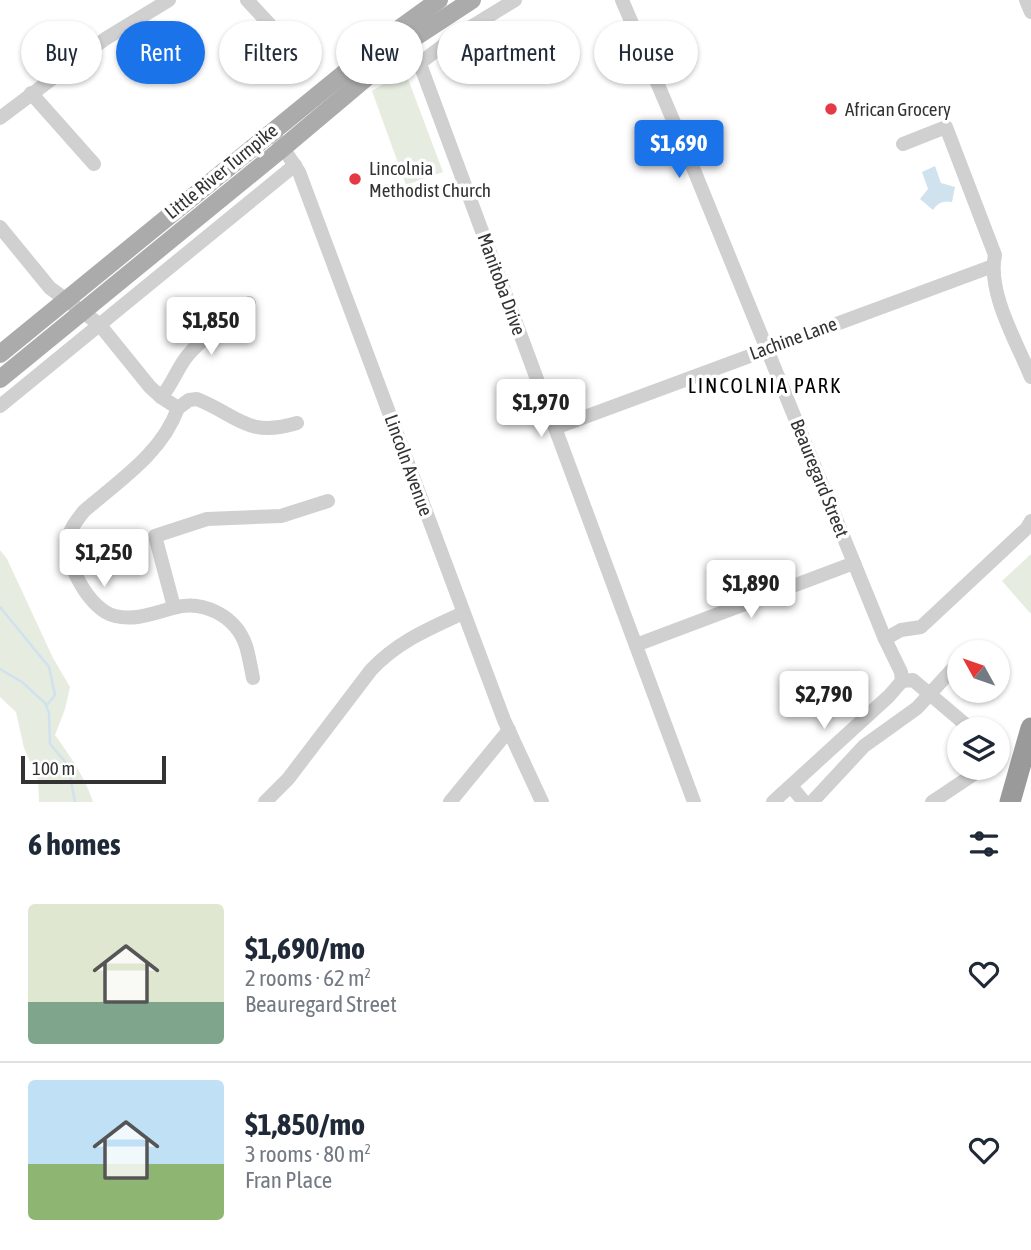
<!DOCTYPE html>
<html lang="en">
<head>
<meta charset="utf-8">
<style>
	:root { --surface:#fff; --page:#f6f6f7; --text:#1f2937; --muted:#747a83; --line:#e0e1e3; --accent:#1a73e8 }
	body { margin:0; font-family:"Asap Condensed",sans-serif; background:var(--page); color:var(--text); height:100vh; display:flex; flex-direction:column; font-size:26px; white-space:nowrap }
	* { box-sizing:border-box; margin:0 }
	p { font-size:23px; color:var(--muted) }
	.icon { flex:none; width:38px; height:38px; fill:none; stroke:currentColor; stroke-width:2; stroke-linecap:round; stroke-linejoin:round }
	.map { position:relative; height:802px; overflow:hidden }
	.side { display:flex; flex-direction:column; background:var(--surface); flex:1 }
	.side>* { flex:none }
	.top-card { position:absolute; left:21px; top:21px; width:990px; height:63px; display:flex; gap:14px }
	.needle { width:46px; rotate:310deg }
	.tools { position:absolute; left:947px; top:640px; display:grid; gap:14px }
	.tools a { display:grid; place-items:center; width:63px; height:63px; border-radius:50%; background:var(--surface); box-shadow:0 2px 5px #0004; font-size:35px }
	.scale { position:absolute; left:21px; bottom:18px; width:145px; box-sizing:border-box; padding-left:7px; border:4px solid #333; border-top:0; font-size:19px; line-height:24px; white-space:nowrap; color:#333; -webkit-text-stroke:5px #fff; paint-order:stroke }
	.price { position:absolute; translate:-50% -60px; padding:0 16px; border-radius:7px; background:#fff; color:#222; font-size:23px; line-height:46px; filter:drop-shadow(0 2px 4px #0008) }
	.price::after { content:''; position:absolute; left:50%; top:42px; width:21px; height:16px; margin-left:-10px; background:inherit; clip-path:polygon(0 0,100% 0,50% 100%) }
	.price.active { background:var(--accent); color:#fff }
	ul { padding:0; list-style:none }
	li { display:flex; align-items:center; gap:21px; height:175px; padding:0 28px }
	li+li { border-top:2px solid var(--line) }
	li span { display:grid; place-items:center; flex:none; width:196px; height:140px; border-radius:7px; color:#555 }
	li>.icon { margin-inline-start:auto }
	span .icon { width:84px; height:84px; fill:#fffc; stroke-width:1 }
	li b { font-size:30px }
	h2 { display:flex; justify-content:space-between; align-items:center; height:84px; padding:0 28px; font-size:30px }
	.chip { padding:0 24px; border-radius:32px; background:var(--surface); box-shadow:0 2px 5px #0004; font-size:24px; line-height:63px }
	.chip.active { background:var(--accent); color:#fff }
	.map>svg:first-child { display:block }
	.green { fill:#e6ecdf }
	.water { fill:#cfe2ee }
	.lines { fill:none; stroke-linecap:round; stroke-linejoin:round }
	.stream { stroke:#cfe2ee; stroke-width:2.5 }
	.minor { stroke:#d0d0d0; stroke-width:14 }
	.major { stroke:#ababab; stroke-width:18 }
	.highway { stroke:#9a9a9a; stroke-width:21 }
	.poi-dot { fill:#e63946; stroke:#fff; stroke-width:2.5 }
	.labels { text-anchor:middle; stroke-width:7; stroke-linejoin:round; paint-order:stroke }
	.poi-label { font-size:19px; fill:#333; stroke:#fff; text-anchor:start }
	.street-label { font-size:19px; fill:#333; stroke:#fff }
	.neighbourhood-label { font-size:21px; letter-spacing:2px; fill:#000; stroke:#fff }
</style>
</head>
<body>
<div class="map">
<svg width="1031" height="802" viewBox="0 0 1031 802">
	<rect width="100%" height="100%" fill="#fff"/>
	<g class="green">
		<path d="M405,71L443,172L406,185L372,91Z"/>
		<path d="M0,550L7,559L53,658L70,687L65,709L55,735C70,756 85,777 93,802H39L38,780L24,748L16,712L0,697Z"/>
		<path d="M1031,554V614L1002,581Z"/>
	</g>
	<path class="water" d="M935,166L941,183L955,187L952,202C944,200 937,203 933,210L920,199L928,189L922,172Z"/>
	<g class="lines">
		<g class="stream">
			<path d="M0,607L49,667L55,695L47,705"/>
			<path d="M0,669L22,682L45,703L49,713L50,744L68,765L75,802"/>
		</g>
		<g class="minor">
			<path d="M247,0L284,40"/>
			<path d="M622,0L687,153L885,639L901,672L902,681"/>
			<path d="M1026,0L1031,12"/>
			<path d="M411,40L694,802"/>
			<path d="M420,63L453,38L515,0"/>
			<path d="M31,93L94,164"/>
			<path d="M0,118L105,39L169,0"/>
			<path d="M272,131L299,172L504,720L542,802"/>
			<path d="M903,144L946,127L995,255C987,292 1017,343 1031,377"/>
			<path d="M0,227L50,288L99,324L150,387L161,397L178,408L189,400L197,399C239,416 247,438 297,423"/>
			<path d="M161,397C173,384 177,368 188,355C205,335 229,319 249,303"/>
			<path d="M0,406L295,165"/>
			<path d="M178,408C162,453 120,480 84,511C78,519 70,528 68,538C64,562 90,611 115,616C135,621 154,613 173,608C203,599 236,616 246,646C249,656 251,668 253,678"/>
			<path d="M555,428L993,266"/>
			<path d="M174,607L155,536L207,519L281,516L328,501"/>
			<path d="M885,639L901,630L921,627L1027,528L1031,521"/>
			<path d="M636,645L854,563"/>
			<path d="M902,681L913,680L972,730"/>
			<path d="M791,786L804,802"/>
			<path d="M265,802L288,779L371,670C397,642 428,629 463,613"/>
			<path d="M450,802L509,730"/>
			<path d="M773,802L889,696L902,681"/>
			<path d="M812,802L864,746L917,708L959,662"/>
			<path d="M932,802L983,768"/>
		</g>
		<g class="major">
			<path d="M0,354L396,31L439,0"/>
			<path d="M0,379L284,147L411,40L472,0"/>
		</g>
		<path class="highway" d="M1010,802L1031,728"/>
	</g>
	<g class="poi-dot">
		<circle cx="831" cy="109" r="7"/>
		<circle cx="355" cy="179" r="7"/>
	</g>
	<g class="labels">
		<g class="poi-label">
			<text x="845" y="116">African Grocery</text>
			<text x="369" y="175">Lincolnia<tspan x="369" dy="22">Methodist Church</tspan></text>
		</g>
		<g class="street-label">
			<text transform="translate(221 171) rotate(-39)" y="7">Little River Turnpike</text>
			<text transform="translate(502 284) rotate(70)" y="7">Manitoba Drive</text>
			<text transform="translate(793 338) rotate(-20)" y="7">Lachine Lane</text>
			<text transform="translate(409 465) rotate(70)" y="7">Lincoln Avenue</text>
			<text transform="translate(820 478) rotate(68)" y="7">Beauregard Street</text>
		</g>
		<g class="neighbourhood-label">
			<text x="765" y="393">LINCOLNIA PARK</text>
		</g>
	</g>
</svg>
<div class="tools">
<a><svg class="needle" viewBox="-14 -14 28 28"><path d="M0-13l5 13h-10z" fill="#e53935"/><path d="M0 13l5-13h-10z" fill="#747a83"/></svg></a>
<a><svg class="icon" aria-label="layers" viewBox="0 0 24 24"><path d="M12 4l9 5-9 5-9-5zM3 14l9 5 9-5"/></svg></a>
</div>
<div class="scale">100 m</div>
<b class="price active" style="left:679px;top:180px">$1,690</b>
<b class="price" style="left:211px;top:357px">$1,850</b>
<b class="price" style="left:541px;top:439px">$1,970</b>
<b class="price" style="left:104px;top:589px">$1,250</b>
<b class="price" style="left:751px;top:620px">$1,890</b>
<b class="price" style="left:824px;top:731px">$2,790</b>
<div class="top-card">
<a class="chip">Buy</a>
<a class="chip active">Rent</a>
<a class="chip">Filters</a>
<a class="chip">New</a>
<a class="chip">Apartment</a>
<a class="chip">House</a>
</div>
</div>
<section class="side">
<h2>6 homes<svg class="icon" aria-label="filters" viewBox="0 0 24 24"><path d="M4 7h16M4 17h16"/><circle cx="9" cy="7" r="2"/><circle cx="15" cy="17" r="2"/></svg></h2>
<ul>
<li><span style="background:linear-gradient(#dfe7d0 70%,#7fa58c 0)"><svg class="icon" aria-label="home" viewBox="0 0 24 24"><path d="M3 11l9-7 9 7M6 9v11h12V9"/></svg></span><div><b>$1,690/mo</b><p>2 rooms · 62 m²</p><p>Beauregard Street</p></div><svg class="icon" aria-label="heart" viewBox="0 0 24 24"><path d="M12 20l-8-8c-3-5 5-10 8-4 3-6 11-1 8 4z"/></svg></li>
<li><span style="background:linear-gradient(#bfe0f5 60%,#8fb573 0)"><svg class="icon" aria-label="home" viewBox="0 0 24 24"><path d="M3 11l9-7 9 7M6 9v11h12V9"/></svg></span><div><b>$1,850/mo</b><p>3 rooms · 80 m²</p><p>Fran Place</p></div><svg class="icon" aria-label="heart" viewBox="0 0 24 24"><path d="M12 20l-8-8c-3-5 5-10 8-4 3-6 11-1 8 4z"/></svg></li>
</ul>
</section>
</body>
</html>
